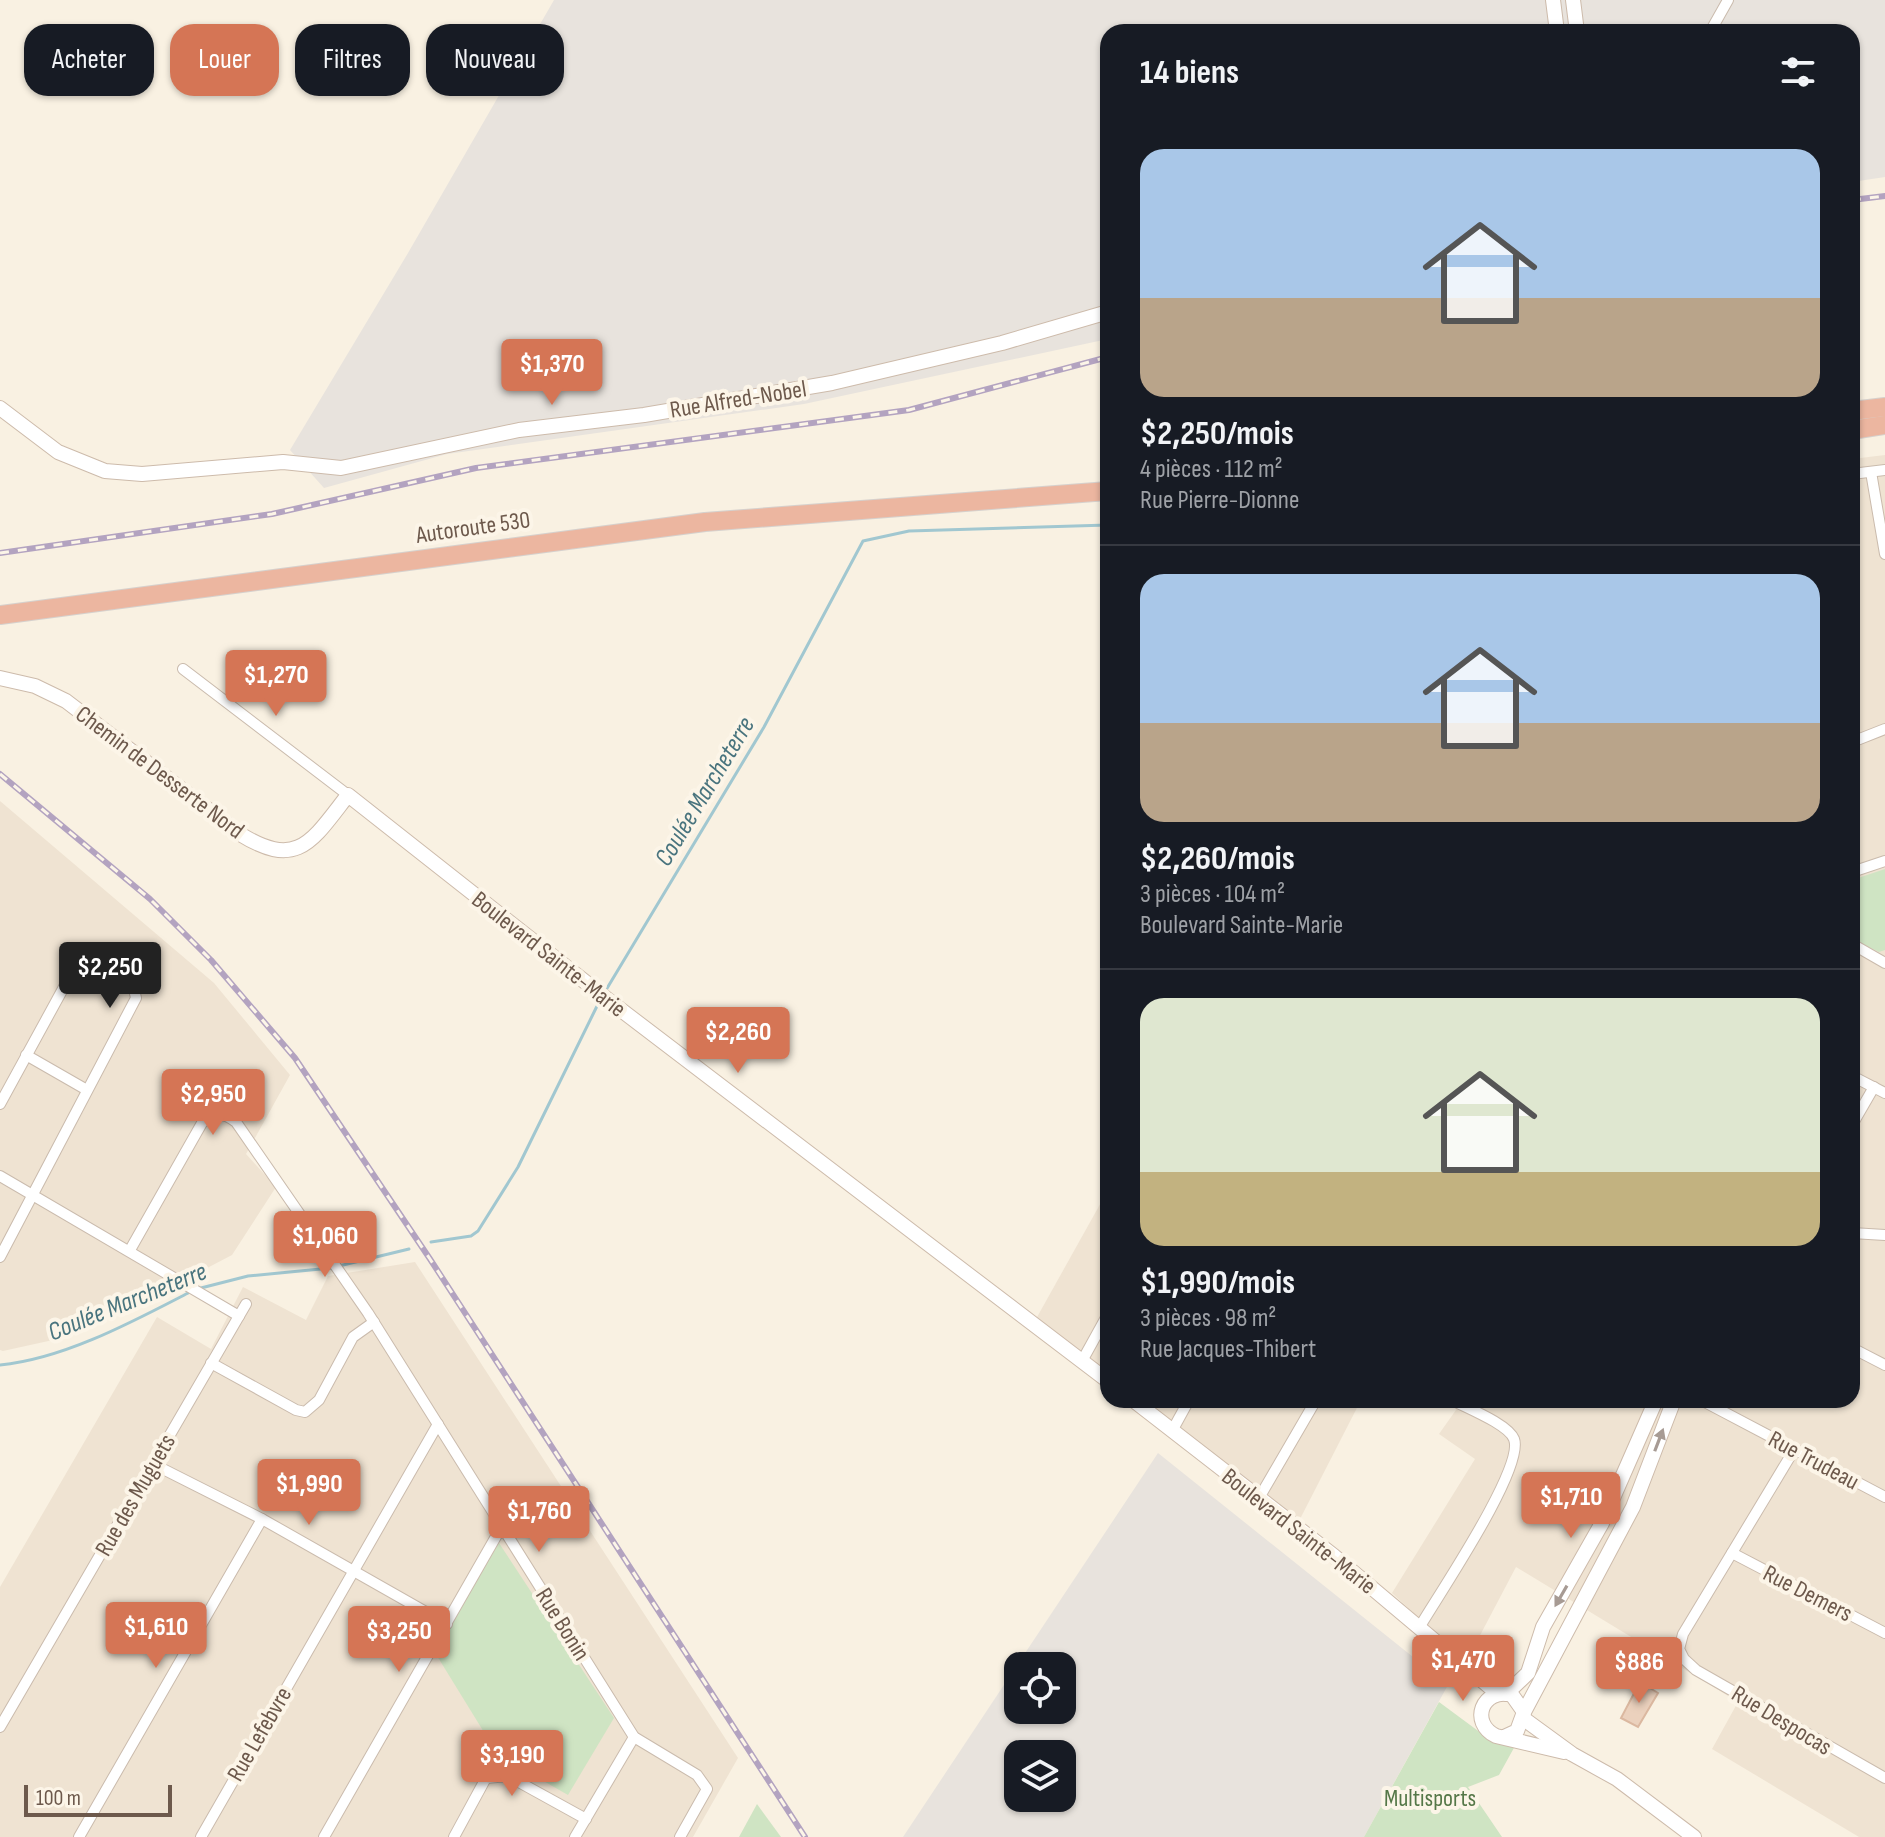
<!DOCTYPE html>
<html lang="fr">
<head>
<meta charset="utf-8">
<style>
	:root { --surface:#171b24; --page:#20242c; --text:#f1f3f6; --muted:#9ea1a6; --line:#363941; --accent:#d57555 }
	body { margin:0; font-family:"Sofia Sans Condensed",sans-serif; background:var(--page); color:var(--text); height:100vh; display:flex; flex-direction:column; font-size:30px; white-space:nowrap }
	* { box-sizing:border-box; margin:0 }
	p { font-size:26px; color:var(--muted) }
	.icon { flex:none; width:44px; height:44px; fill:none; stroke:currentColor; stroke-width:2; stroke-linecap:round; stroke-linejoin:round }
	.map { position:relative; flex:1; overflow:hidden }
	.panel { position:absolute; left:1100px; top:24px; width:760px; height:1384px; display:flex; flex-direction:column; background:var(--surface); border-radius:24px; box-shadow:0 2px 6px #0004 }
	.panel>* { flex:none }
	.banner { position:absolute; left:24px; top:24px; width:760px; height:72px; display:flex; gap:16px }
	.tools { position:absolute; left:1004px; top:1652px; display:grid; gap:16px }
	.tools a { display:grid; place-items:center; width:72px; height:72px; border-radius:16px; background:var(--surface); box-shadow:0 2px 6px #0004; font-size:40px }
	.scale { position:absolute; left:24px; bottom:20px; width:148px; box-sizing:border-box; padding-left:8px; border:4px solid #6d594c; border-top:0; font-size:22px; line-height:28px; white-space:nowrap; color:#6d594c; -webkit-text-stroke:6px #fcf5e8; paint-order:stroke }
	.price { position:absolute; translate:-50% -68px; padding:0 18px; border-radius:8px; background:var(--accent); color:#fff; font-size:26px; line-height:52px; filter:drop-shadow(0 2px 4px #0008) }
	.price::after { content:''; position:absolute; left:50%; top:48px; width:24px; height:18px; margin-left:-12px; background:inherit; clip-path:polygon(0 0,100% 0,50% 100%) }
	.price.on { background:#222; color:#fff }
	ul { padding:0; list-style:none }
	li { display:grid; align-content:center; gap:16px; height:424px; padding:0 40px }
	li+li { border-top:2px solid var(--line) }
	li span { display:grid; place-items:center; height:248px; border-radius:24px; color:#555 }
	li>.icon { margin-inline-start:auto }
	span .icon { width:144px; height:144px; fill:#fffc; stroke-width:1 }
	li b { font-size:34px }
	h2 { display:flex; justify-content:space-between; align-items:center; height:96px; padding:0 40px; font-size:34px }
	.chip { padding:0 28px; border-radius:24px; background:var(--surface); box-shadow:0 2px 6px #0004; font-size:28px; line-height:72px }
	.chip.on { background:var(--accent); color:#fff }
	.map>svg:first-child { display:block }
	.residential { fill:#efe3d2 }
	.industrial { fill:#e8e3dd; fill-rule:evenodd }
	.green { fill:#cfe4c3 }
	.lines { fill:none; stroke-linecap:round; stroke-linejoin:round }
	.stream { stroke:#a1c7d0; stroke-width:3 }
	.building { fill:#ebd1bd; stroke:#dbb8a0; stroke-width:2 }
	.street-casing { stroke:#cabbad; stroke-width:12 }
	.secondary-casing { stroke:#cdbbab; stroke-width:16 }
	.highway-casing { stroke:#d6d1cd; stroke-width:20 }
	.street { stroke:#fff; stroke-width:10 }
	.secondary { stroke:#fff; stroke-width:14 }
	.highway { stroke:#ecb6a0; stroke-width:18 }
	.rail-casing { stroke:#b3a3c0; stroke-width:6 }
	.rail { stroke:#fcf5e8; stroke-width:3; stroke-dasharray:9; stroke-linecap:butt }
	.oneway { fill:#a79b94 }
	.labels { text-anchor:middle; stroke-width:8; stroke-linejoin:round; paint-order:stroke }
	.street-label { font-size:24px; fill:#6d594c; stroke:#fcf5e8 }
	.park-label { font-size:24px; fill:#557748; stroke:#fcf5e8 }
	.water-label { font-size:26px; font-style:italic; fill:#49747e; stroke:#fcf5e8 }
</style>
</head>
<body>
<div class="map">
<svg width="1885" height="1837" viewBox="0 0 1885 1837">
	<rect width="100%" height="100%" fill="#f9f1e2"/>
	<g class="residential">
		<path d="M1885,455V1837H1859L1712,1749L1738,1702L1516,1567L1466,1662L1392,1593L1475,1459L1439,1434L1463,1400H1852V459Z"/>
		<path d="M0,801L214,983L290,1075L246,1154L276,1187L232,1255L165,1290L62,1338L3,1351L0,1350Z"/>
		<path d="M1108,1190V1374L1036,1319Z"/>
		<path d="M415,1262L738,1758L693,1837H0V1587L157,1317L211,1349L243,1287L306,1320L328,1276Z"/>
		<path d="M1142,1400H1361L1299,1521Z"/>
	</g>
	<g class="industrial">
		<path d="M554,0H1885V177L1852,182V32H1108V339L804,404L447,454L324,488L290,450L408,253Z"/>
		<path d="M1158,1453L1448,1685L1364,1837H903ZM1018,1666H1062V1710H1018ZM1018,1754H1062V1798H1018Z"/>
	</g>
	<g class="green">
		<path d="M1885,869V950L1879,952L1852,939V880Z"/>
		<path d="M499,1543L614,1718L568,1795L498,1755L434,1651Z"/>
		<path d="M1439,1702L1485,1736L1515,1746L1499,1775L1468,1787L1502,1837H1364Z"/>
		<path d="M757,1804L781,1837H739Z"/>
	</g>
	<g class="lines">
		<g class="stream">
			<path d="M606,990L764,727L863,541L909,531L1108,525"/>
			<path d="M431,1242L471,1236L478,1231L518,1167L600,1000"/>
			<path d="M339,1266L409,1249"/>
			<path d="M197,1289L248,1276L331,1268"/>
			<path d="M0,1365C64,1359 134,1321 190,1292"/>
		</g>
	</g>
	<path class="building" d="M1640,1682L1658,1693L1638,1727L1621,1718Z"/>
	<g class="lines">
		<g class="street-casing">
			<g id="street">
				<path d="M1710,32L1728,0"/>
				<path d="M1871,472L1885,554"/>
				<path d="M1852,474L1885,470"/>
				<path d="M183,669L348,795"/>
				<path d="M1852,742L1885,729"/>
				<path d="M1852,872L1885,861"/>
				<path d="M1852,944L1885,963"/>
				<path d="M26,1055L87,1090"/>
				<path d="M1852,1076L1885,1093"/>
				<path d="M0,1104L76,965L87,963L134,989L136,998L0,1257"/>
				<path d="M1852,1125L1874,1087"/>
				<path d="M0,1176L239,1316"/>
				<path d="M1852,1233L1885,1235"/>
				<path d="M130,1250L202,1123C215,1112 222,1112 236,1122L368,1313L634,1737L697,1775L707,1789L680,1837"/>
				<path d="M1852,1348L1885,1365"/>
				<path d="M1082,1361L1108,1314"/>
				<path d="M211,1363L296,1410L305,1412L319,1400L353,1337L374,1322"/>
				<path d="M1701,1400L1885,1497"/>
				<path d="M1172,1431L1189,1400"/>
				<path d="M1794,1450L1683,1634L1679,1649L1684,1659L1696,1670L1885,1778"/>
				<path d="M153,1464L262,1519L447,1624"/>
				<path d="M1259,1498L1316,1400"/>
				<path d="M1732,1553L1885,1633"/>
				<path d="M1419,1628C1437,1597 1525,1468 1514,1439C1508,1424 1467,1408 1452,1400"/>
				<path d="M0,1727L246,1304"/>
				<path d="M79,1837L262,1519"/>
				<path d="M201,1837L438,1424"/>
				<path d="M324,1837L502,1526"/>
				<path d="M454,1837L486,1778L508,1776L586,1819"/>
				<path d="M575,1837L634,1737"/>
			</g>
		</g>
		<g class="secondary-casing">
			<g id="secondary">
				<path d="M1553,0L1557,32"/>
				<path d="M1573,0L1577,32"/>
				<path d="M0,408L58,452L105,471L142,474L283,462L341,468L519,430L644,415L832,383L1002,343L1108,312"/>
				<path d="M0,678L35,686L66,701L240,834C298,870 312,841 348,795L612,1003L1108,1381"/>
				<path d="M1133,1400L1334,1556L1498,1694"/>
				<path d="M1506,1694L1528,1673L1543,1627L1602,1523L1656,1400"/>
				<path d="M1524,1712L1633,1507L1674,1400"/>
				<path d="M1524,1719L1572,1754L1617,1779L1694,1837"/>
				<path d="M1504,1737L1517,1731L1524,1712L1512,1695C1482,1687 1469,1723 1496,1736L1564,1752"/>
			</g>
		</g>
		<g class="highway-casing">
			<g id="highway">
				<path d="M1852,411L1885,407"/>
				<path d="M1852,430L1885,425"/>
				<path d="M0,615L705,522L1108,491"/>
			</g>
		</g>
		<use href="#street" class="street"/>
		<use href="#secondary" class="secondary"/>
		<use href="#highway" class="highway"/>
		<g class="rail-casing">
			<g id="rail">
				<path d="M1852,200L1885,196"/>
				<path d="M0,553L272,514L476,468L909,410L1108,357"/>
				<path d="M0,774L150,899L211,960L295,1058L430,1259L805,1837"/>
			</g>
		</g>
		<use href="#rail" class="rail"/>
	</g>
	<defs><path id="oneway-solid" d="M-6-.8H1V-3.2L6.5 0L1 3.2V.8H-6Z" transform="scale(2)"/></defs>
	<g class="oneway">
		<use href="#oneway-solid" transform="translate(1659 1440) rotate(-69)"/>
		<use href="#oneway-solid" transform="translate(1561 1596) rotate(120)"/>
	</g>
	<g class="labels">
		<g class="street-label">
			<text transform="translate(738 399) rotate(-9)" y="8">Rue Alfred-Nobel</text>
			<text transform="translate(473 527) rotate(-8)" y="8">Autoroute 530</text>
			<text transform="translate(160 772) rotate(37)" y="8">Chemin de Desserte Nord</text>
			<text transform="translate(549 954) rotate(38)" y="8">Boulevard Sainte-Marie</text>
			<text transform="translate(1814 1460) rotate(28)" y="8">Rue Trudeau</text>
			<text transform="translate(135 1495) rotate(-60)" y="8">Rue des Muguets</text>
			<text transform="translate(1299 1531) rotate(38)" y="8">Boulevard Sainte-Marie</text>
			<text transform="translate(1808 1593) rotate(27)" y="8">Rue Demers</text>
			<text transform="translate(563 1624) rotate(58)" y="8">Rue Bonin</text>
			<text transform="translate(1782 1720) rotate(31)" y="8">Rue Despocas</text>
			<text transform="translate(259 1734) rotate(-60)" y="8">Rue Lefebvre</text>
		</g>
		<g class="park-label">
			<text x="1430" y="1806">Multisports</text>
		</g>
		<g class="water-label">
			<text transform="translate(704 791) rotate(-59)" y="9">Coulée Marcheterre</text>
			<text transform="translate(127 1301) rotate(-22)" y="9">Coulée Marcheterre</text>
		</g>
	</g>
</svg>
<div class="tools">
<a><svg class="icon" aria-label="locate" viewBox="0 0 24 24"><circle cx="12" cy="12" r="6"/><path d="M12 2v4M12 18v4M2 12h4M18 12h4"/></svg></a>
<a><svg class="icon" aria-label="layers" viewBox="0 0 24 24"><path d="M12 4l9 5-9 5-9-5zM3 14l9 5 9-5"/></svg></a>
</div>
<div class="scale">100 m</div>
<b class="price" style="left:552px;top:407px">$1,370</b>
<b class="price" style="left:276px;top:718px">$1,270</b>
<b class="price on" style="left:110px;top:1010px">$2,250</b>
<b class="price" style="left:738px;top:1075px">$2,260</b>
<b class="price" style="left:213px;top:1137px">$2,950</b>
<b class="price" style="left:325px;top:1279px">$1,060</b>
<b class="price" style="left:309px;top:1527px">$1,990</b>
<b class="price" style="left:1571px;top:1540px">$1,710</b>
<b class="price" style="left:539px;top:1554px">$1,760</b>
<b class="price" style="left:156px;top:1670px">$1,610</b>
<b class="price" style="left:399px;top:1674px">$3,250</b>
<b class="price" style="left:1463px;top:1703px">$1,470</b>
<b class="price" style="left:1639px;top:1705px">$886</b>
<b class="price" style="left:512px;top:1798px">$3,190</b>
<div class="banner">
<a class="chip">Acheter</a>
<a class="chip on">Louer</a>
<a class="chip">Filtres</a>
<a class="chip">Nouveau</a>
</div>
<section class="panel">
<h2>14 biens<svg class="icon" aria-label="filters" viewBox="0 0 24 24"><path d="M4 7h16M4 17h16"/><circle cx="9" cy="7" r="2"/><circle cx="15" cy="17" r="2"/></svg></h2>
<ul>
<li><span style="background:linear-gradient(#a9c7e8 60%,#b9a48a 0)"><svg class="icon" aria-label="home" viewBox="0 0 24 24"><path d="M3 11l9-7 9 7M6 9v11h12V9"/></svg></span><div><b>$2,250/mois</b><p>4 pièces · 112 m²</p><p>Rue Pierre-Dionne</p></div></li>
<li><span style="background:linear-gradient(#a9c7e8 60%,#b9a48a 0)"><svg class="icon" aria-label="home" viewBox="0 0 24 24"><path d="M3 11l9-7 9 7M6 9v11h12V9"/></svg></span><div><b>$2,260/mois</b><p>3 pièces · 104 m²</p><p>Boulevard Sainte-Marie</p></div></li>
<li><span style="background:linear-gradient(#dfe7d0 70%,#c2b280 0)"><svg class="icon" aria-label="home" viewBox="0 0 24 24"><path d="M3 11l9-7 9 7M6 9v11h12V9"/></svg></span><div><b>$1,990/mois</b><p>3 pièces · 98 m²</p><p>Rue Jacques-Thibert</p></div></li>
</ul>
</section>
</div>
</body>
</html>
